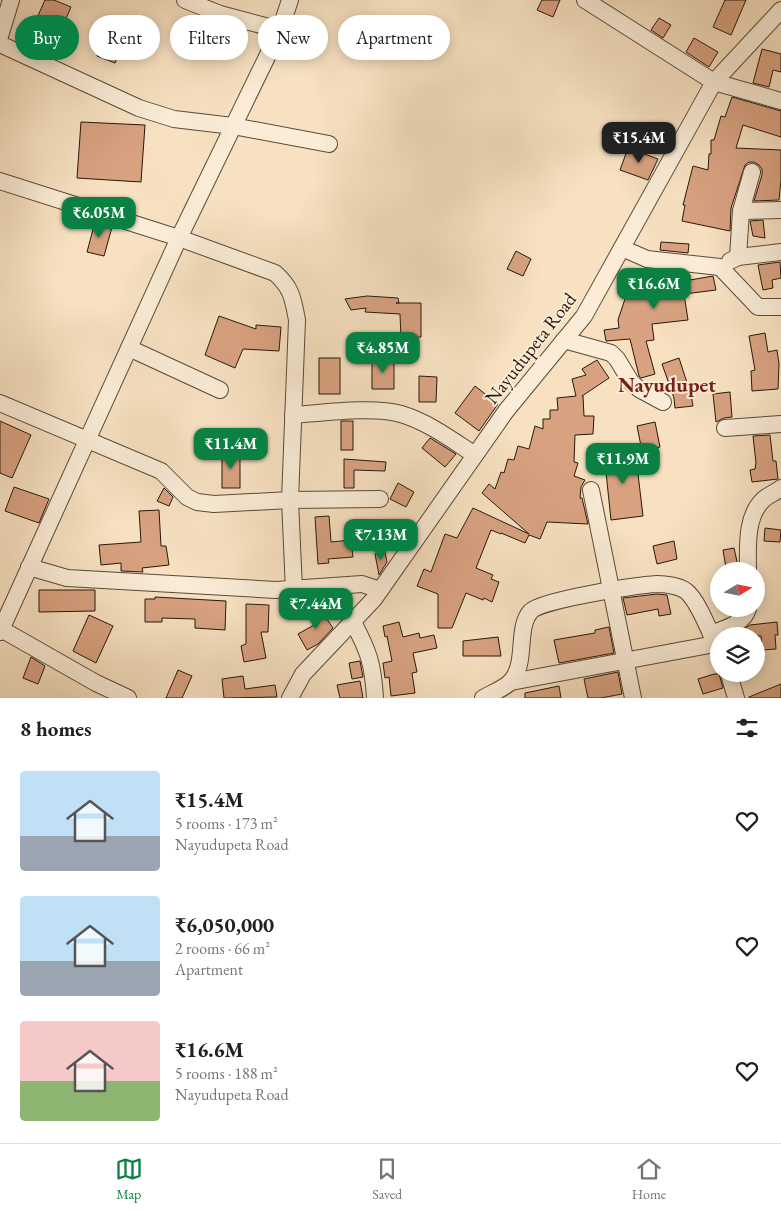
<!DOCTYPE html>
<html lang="en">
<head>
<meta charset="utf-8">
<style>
	:root { --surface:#fff; --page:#f2f2f2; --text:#202124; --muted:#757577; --line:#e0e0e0; --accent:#0b8043 }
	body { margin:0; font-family:"EB Garamond",serif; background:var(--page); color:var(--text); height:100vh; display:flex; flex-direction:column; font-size:19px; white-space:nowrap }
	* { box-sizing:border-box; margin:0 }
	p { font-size:16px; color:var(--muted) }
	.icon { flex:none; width:28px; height:28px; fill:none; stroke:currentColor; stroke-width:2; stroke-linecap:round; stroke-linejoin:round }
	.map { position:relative; height:698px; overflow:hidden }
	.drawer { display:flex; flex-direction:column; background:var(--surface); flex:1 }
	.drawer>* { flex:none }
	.banner { position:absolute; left:15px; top:15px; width:500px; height:45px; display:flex; gap:10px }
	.needle { width:32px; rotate:80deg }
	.buttons { position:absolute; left:710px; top:562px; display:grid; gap:10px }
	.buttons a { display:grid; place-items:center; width:55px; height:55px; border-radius:50%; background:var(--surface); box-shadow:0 2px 12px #0003; font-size:25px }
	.price { position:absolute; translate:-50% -42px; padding:0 11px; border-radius:10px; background:var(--accent); color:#fff; font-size:16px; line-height:32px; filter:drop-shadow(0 1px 2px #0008) }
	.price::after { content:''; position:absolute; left:50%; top:30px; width:15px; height:11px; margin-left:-8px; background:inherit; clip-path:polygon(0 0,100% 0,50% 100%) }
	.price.active { background:#222; color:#fff }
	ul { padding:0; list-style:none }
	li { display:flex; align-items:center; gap:15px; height:125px; padding:0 20px }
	li span { display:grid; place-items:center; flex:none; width:140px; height:100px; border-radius:5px; color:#555 }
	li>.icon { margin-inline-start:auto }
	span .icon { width:60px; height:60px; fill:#fffc; stroke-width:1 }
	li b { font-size:21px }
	h2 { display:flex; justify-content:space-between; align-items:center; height:60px; padding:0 20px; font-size:21px }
	.chip { padding:0 18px; border-radius:22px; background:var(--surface); box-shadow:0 2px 12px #0003; font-size:18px; line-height:45px }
	.chip.active { background:var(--accent); color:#fff }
	.tab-bar { display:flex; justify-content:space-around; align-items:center; height:70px; border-top:1px solid var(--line); background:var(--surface); font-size:14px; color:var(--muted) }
	.tab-bar a { display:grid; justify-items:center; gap:2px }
	.tab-bar .active { color:var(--accent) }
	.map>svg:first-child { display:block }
	.building { fill:#d8a281; stroke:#27180c }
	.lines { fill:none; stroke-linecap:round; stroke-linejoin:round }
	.minor-casing { stroke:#5b4a39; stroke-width:18 }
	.minor { stroke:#faecd7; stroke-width:16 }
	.labels { text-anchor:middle; stroke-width:4; stroke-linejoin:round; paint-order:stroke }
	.street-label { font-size:19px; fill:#27180c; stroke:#faecd7 }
	.quarter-label { font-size:21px; font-weight:bold; fill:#7a1f14; stroke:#faecd7 }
</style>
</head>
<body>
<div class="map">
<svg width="781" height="698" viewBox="0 0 781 698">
	<rect width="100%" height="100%" fill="#f7e1c1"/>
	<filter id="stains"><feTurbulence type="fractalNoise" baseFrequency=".004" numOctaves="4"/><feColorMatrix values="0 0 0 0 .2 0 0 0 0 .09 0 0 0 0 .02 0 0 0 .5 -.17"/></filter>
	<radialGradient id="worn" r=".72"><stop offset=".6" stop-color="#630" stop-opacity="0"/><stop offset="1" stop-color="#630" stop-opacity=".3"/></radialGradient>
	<g class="building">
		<path d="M45,0H54L71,7L56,42L32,29Z"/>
		<path d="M542,0H560L553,17L537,10Z"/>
		<path d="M725,0H746L731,35L713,27Z"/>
		<path d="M659,18L671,25L663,38L651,30Z"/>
		<path d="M109,24L127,31L115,63L97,56Z"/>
		<path d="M694,38L718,52L709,67L686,52Z"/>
		<path d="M762,49L781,54V72L773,70L769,87L753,83Z"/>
		<path d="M732,97L781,111V137L743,125L736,148L781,150V180L779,200L754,201L762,175V169L759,165L754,162H749L745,165L731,208L730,231L682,221L685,205H683L693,166L708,170L709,154H711V140H714L721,116L725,117Z"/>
		<path d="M81,122L145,125L141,182L77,178Z"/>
		<path d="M628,148L658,159L648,180L620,170Z"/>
		<path d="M763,220L765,238L753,236L750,221Z"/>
		<path d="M95,222L112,227L104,256L87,252Z"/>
		<path d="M661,242L689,244L688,253L660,250Z"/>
		<path d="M516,251L531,259L523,276L507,269Z"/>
		<path d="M780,262L781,278L772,280L773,288L763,290L758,265Z"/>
		<path d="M635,270L658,280L659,270L686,273V275H690V280L713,276L716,290L684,294L688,320L652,324L654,340L646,341L655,374L641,378L639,376L630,339L606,341L604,330L619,328L618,320L625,299L624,298Z"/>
		<path d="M367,296L398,298L399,303H396H421V337L401,338L400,314L365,312L366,308L351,310L345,299Z"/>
		<path d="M219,316L256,329V325L281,327L279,351L243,349L235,368L205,355Z"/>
		<path d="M765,333L768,352L777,350L779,364L778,389L752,391L751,371L755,370L749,336Z"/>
		<rect x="319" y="358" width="21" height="36"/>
		<path d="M372,358L394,359V389H372Z"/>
		<path d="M679,358L691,395L693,406L675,408L674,398L662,364Z"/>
		<path d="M597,360L609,378L582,396H583L584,416H594L593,434L575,435L574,462L578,463L574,476L585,480L581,487L580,498H582L588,524L547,522L540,539L529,535L525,543L501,533V534L491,530L476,568L493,575L491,579L499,582L492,602L484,598L483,600L466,593L452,628H438V594L417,586L424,569L431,572L445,534L457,538L473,508L529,534L482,493L489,484L495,489L501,472L504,473L508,459L514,460L518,446L529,449L535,426L543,429V419H550V410H558L557,398L576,396L572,379L586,375L582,369Z"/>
		<path d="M419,376L437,377L436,402H419Z"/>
		<path d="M475,386L498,404L479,431L455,413Z"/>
		<path d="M730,392L732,417L724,418L716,422L713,394Z"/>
		<path d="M0,421L31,435L12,478L0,473Z"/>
		<rect x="341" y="421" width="12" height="29"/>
		<path d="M655,422L660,447L642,451L637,426Z"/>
		<path d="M770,435L773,461H776L778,479L752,482L750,470L755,469L756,463L753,436Z"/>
		<path d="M430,438L456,454L445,467L422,448Z"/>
		<path d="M635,449L643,516L611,520L604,453Z"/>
		<rect x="222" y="452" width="18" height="36"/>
		<path d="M344,459L386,462L385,471L354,470V488H344Z"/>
		<path d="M398,483L414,492L406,507L390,499Z"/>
		<path d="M14,487L49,499L39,523L5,511Z"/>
		<path d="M164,488L173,497L169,506L157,501Z"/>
		<path d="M159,510L161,546H166L169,565L142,568L143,572L121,571V563L101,565L99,545L141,542L139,511Z"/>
		<path d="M329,516L331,542L351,540L353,557L328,559L329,563L318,564L315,517Z"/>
		<path d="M765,528L781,530L780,542L764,541Z"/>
		<path d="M674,541L677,559L657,564L653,546Z"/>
		<path d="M734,548L738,566L726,568L723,550Z"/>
		<path d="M385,552L387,562L379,575L375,554Z"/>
		<path d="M39,590H95V611L39,612Z"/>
		<path d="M657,594L667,595L671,614L659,616L658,609L627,615L623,598Z"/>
		<path d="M155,597L226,601L225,630L195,628V619L162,618V622H145V599H155Z"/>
		<path d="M246,604L269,605L268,632H261L266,658L244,662L241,646L246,644Z"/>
		<path d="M320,609L333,628L318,644L307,650L298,634L314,625L308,617Z"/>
		<path d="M89,615L113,626L96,663L73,651Z"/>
		<path d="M399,622L403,637L419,633L420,638L434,635L437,648L413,653L417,672L412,673L415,693L391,696L389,677L385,678L383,663L392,661L387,636L385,637L383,626Z"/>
		<path d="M777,622L778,635H775L776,649L762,650L761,636H733L750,625Z"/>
		<path d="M609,627L614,653L559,663L554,640L595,633V630Z"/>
		<path d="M498,637L501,656H463V641Z"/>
		<path d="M31,657L45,666L38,684L23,678Z"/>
		<path d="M360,661L363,677L352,679L349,663Z"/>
		<path d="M178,670L192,676L182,698H166Z"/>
		<path d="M618,672L622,694L601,698H588L584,679Z"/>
		<path d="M714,674H719L723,688L703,694L698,679Z"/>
		<path d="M243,676L245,689L275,685L277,697L224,698L222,679Z"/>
		<path d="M360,681L363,698H340L337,685Z"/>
		<path d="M781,684V698H749V697Z"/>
		<path d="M559,686L561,698H525V693Z"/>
	</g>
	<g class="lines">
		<g class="minor-casing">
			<g id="minor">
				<path d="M185,0L220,14L280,30"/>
				<path d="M585,0L714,82L781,101"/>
				<path d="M0,36L11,0"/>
				<path d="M0,44L139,108L174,119L233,126L329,144"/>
				<path d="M0,181L179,238L275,273C292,288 293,299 297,320L290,500L294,590"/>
				<path d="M741,211L781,210"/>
				<path d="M622,248L647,259L720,267L758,307H781"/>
				<path d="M738,257L741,211L752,172"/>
				<path d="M730,261L738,257L781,252"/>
				<path d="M564,340L611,353L617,359L631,382L639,389L663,402"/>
				<path d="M129,348L220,390"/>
				<path d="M0,403L161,471L187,497L197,502L214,504L290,500L380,499"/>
				<path d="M293,415C323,413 373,406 401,414C428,422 452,440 475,455"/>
				<path d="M725,428L781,424"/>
				<path d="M591,490L633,698"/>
				<path d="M29,567L67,578L276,590L362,584L380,590"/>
				<path d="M748,571C748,548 745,516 764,499C769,495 776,492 781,488"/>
				<path d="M353,622C369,652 373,664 375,698"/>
				<path d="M1,629L96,683L128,698"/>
				<path d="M0,632L179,238L280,30L290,0"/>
				<path d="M711,634C723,629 744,624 748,609"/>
				<path d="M729,674L736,698"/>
				<path d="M511,682L715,644"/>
				<path d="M290,698L303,674L374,599L506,411L584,316L714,82L781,10"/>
				<path d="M483,698C492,693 506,688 512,680C527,662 516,627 531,611C542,600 638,585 657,584C666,584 679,586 686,591C699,601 711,636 719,651"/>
			</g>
		</g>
		<use href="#minor" class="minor"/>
	</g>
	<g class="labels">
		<g class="street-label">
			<text transform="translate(530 348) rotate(-52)" y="7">Nayudupeta Road</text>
		</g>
		<g class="quarter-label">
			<text x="667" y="392">Nayudupet</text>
		</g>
	</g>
	<rect width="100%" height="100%" filter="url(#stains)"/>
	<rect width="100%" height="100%" fill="url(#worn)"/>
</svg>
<div class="buttons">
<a><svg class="needle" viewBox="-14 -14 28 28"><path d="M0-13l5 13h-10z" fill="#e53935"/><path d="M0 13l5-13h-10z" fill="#757577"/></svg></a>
<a><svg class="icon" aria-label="layers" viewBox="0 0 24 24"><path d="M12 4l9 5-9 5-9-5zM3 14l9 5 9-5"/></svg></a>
</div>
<b class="price active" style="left:639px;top:164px">₹15.4M</b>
<b class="price" style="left:99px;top:239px">₹6.05M</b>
<b class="price" style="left:654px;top:310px">₹16.6M</b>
<b class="price" style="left:383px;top:374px">₹4.85M</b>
<b class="price" style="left:231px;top:470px">₹11.4M</b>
<b class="price" style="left:623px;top:485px">₹11.9M</b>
<b class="price" style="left:381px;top:561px">₹7.13M</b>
<b class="price" style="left:316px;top:630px">₹7.44M</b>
<div class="banner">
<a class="chip active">Buy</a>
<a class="chip">Rent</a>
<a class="chip">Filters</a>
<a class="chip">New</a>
<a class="chip">Apartment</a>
</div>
</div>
<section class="drawer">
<h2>8 homes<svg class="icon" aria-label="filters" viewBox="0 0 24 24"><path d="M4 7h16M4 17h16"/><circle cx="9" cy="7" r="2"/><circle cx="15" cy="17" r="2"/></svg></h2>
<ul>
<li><span style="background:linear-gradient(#bfe0f5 65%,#9aa5b1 0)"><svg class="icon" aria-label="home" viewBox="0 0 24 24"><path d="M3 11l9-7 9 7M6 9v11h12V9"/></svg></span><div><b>₹15.4M</b><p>5 rooms · 173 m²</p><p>Nayudupeta Road</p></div><svg class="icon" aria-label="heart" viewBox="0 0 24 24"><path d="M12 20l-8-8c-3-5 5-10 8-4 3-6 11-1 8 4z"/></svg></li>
<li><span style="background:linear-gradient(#bfe0f5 65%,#9aa5b1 0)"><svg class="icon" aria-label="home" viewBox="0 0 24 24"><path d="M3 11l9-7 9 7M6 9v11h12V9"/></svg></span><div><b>₹6,050,000</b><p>2 rooms · 66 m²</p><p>Apartment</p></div><svg class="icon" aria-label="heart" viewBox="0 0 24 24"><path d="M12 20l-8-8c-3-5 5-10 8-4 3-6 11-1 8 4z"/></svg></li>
<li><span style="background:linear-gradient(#f6c9c9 60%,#8fb573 0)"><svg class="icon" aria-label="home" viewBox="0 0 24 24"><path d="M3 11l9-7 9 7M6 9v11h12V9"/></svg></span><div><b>₹16.6M</b><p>5 rooms · 188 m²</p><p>Nayudupeta Road</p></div><svg class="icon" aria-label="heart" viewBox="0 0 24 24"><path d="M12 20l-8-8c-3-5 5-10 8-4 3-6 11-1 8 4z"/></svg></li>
</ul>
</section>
<nav class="tab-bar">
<a class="active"><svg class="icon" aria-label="map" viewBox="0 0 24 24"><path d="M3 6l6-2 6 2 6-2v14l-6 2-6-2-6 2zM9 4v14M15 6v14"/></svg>Map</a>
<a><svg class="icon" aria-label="saved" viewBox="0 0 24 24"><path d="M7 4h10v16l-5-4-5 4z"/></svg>Saved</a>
<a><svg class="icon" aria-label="home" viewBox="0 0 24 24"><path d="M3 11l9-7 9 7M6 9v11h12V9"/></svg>Home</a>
</nav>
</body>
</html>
